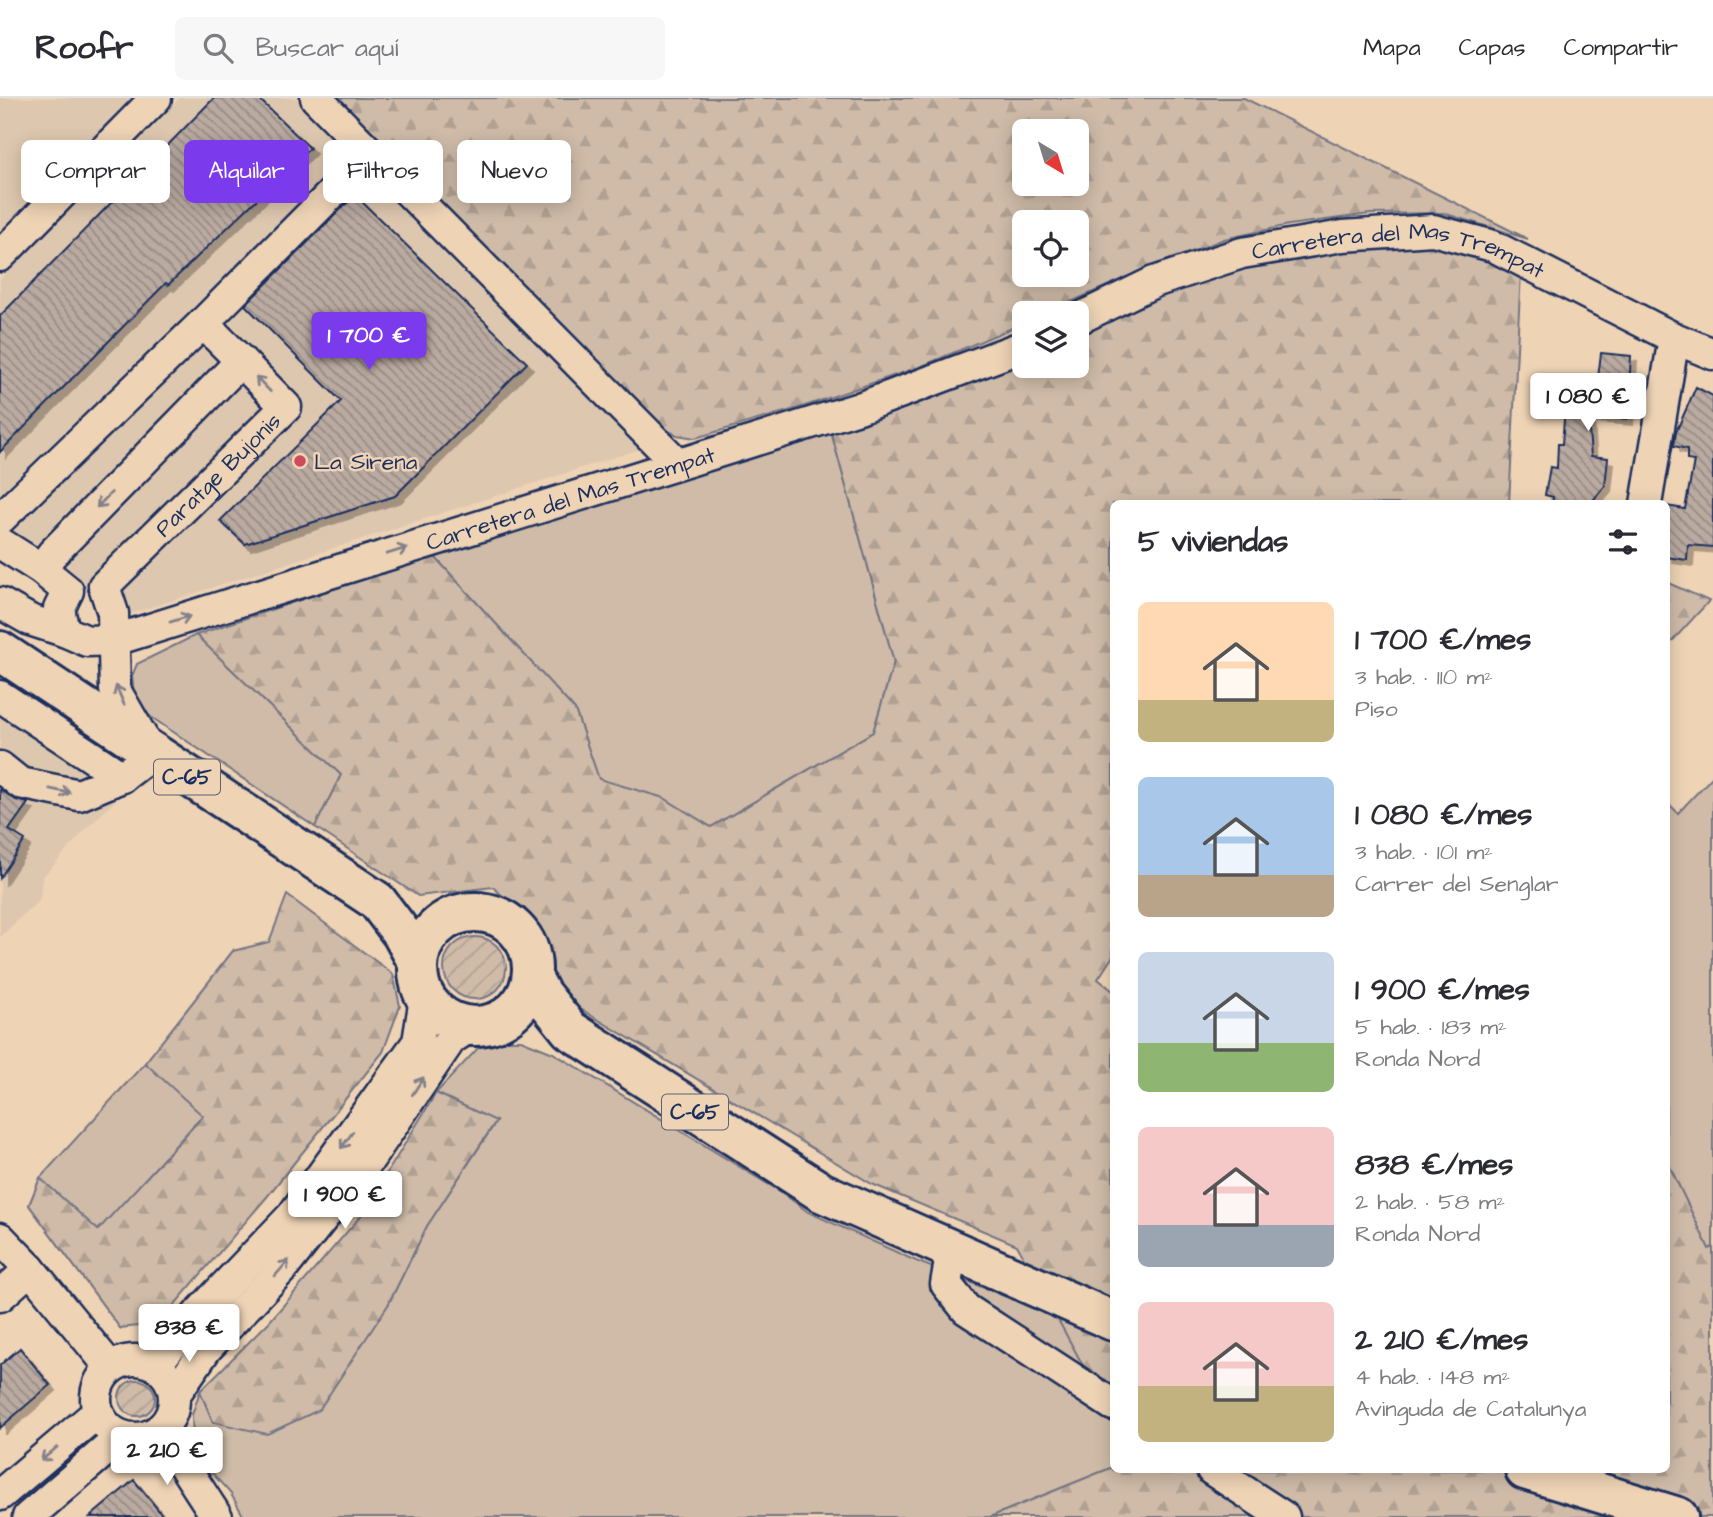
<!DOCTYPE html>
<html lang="es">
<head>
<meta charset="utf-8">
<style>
	:root { --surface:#fff; --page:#f7f7f7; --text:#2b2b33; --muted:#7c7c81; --line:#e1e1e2; --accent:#7c3aed }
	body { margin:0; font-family:"Architects Daughter",sans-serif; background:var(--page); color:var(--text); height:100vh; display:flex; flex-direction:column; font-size:26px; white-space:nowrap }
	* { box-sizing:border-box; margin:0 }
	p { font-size:23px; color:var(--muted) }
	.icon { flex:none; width:38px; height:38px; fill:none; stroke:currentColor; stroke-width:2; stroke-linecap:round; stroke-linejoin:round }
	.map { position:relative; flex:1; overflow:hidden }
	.side { position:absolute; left:1110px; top:402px; width:560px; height:973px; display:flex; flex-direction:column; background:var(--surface); border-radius:10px; box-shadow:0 4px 18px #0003 }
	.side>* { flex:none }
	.guide { position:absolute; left:21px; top:42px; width:665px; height:63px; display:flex; gap:14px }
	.needle { width:46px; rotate:142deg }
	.buttons { position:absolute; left:1012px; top:21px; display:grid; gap:14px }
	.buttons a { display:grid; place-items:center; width:77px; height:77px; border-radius:10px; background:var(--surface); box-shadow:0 4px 18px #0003; font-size:35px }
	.price { position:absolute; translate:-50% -60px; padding:0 16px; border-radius:7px; background:#fff; color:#222; font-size:23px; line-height:46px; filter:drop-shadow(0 2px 4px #0008) }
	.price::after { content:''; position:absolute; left:50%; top:42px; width:21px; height:16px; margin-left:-10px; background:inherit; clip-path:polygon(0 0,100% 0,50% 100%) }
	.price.selected { background:var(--accent); color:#fff }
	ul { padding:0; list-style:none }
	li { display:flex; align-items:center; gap:21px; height:175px; padding:0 28px }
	li span { display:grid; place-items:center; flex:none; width:196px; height:140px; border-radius:10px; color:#555 }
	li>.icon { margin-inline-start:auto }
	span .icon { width:84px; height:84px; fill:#fffc; stroke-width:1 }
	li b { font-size:30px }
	h2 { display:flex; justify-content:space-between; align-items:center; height:84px; padding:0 28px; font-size:30px }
	.chip { padding:0 24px; border-radius:10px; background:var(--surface); box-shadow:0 4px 18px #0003; font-size:24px; line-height:63px }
	.chip.selected { background:var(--accent); color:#fff }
	header { display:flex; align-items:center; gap:42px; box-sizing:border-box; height:98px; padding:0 35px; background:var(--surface); border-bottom:2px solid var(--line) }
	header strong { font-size:33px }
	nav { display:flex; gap:38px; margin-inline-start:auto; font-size:24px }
	.search { width:490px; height:63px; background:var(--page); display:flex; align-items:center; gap:18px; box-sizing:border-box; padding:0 24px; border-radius:10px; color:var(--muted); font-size:26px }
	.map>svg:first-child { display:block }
	.built { fill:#dec7af }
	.grass { fill:#cfbba8; stroke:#757583; stroke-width:2 }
	.forest { fill:url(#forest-firs); stroke:#757583; stroke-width:2; fill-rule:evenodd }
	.garden { fill:url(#garden-furrows); stroke:#757583; stroke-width:2 }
	.building { fill:url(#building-back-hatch); stroke:#1b2f5e; stroke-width:2; filter:url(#shadow) }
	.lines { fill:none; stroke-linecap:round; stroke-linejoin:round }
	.minor-casing { stroke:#1b2f5e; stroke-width:35 }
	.major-casing { stroke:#1b2f5e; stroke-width:44 }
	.minor { stroke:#eed3b5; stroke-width:30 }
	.major { stroke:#eed3b5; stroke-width:38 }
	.oneway { stroke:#84818a }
	.poi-dot { fill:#d1495b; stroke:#eed3b5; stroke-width:2.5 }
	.labels { text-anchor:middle; stroke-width:5; stroke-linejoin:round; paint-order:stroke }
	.shield { fill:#eed3b5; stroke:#5a6078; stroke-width:2 }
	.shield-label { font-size:21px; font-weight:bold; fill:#1b2f5e }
	.street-label { font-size:23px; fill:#1b2f5e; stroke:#eed3b5 }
	.poi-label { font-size:23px; fill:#1b2f5e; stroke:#eed3b5; text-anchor:start }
</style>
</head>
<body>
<header>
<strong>Roofr</strong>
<div class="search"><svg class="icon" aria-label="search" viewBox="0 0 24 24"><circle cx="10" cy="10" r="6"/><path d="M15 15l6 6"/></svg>Buscar aquí</div>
<nav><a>Mapa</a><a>Capas</a><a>Compartir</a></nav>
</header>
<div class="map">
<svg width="1713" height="1419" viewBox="0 0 1713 1419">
	<defs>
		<pattern id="forest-firs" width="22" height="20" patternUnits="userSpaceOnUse" patternTransform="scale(1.75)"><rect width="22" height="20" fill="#cfbba8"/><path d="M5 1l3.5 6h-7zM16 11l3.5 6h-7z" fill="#b1a193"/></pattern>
		<pattern id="garden-furrows" width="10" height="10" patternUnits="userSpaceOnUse" patternTransform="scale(1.75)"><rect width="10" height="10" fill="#cfbba8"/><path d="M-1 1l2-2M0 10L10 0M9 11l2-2" fill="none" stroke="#b1a193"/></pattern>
		<pattern id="building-back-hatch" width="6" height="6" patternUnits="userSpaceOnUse" patternTransform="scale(1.75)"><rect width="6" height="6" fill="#baaaa0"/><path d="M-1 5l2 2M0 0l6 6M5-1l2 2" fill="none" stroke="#968b86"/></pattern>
		<filter id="shadow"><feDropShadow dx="6" dy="6" stdDeviation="0" flood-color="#0004"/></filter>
	</defs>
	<rect width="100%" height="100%" fill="#eed3b5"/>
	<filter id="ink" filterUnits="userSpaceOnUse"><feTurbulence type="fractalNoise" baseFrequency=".0143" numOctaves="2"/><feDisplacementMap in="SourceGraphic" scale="14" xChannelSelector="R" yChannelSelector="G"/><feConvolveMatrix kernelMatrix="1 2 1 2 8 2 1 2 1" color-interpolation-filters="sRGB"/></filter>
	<g filter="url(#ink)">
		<g class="built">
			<path d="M0,0H140L0,139Z"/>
			<path d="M180,0H296L643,350L130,516L0,431V181Z"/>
			<path d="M0,613L126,692L84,733L42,780L40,801L0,839Z"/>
		</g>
		<g class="grass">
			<path d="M830,330L894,564L873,634L711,729L663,700L599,682L575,612L433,457Z"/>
			<path d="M196,537L341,677L315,729L151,619L135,605L132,578L137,566Z"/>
			<path d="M1713,678V1149L1709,1151L1666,1061V703L1678,715Z"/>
			<path d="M233,853L227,954L203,1017L138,1089L120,1230L29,1107L40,1080L145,965Z"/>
			<path d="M500,942H521L553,955L781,1094L808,1114L916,1163L1057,1219L1113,1322V1369L990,1419H244L231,1396L211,1374L193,1345L192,1317L200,1293L213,1324L388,1207L427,1128L496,1024L436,995L479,949Z"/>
		</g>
		<g class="forest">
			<path d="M328,0H1244L1528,141L1443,115L1370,116L1289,127L1224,141L1125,180L1046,215H1024V225L922,268L802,309L695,340L677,337L662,330ZM1024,33H1076V86H1024ZM1024,124H1076V177H1024Z"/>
			<path d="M1421,137L1521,174L1509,406H1113V858L1098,881L1113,893V1322L1017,1147L872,1086L552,894L543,835L493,789L418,798L315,729L341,677L196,537L433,457L575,612L599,681L664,700L711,729L873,634L894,564L830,330L1024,251V268H1076V229L1258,155Z"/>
			<path d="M1666,484L1709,503L1666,550Z"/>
			<path d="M287,797L393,876L400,908L383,954L266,1100L158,1226L120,1230L29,1107L40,1080L98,1132L203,1018L145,965L233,853L269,844Z"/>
			<path d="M436,995L496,1023L427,1128L388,1207L319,1312L267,1336L213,1324L200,1293L269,1224L360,1119Z"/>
			<path d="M1666,1061L1709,1151L1713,1149V1419H990L1113,1369V1372H1666Z"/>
		</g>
		<g class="garden">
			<circle cx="475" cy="870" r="31"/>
			<circle cx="137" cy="1300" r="18"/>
		</g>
		<g class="building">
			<path d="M214,0H258L310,50L168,187L166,185L0,354V218Z"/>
			<path d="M355,97L527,265L395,398L245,446L220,423L341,303L245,207Z"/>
			<path d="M1601,255L1631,258L1627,321L1588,318L1591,358L1608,360L1605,388L1590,406H1553V399L1545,397L1550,369L1557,370L1558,346H1562L1567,286L1597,288Z"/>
			<path d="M1696,289L1713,298V449L1688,447L1687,462L1666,459V408L1685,411L1694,363L1687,362V351L1674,348L1676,334Z"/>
			<path d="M0,691L16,702L28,705L9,732L25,742L0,780Z"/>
			<path d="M20,1250L50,1287L0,1330V1267Z"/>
			<path d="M134,1382L164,1419H90Z"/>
		</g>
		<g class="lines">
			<g class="minor-casing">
				<g id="minor">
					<path d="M316,0L678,366"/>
					<path d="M0,158L156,0"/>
					<path id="s1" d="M1076,222L1154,184L1242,155L1343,138L1433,132L1493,148L1674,240L1713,256"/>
					<path d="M203,225L241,263"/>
					<path d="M1646,406L1674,240"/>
					<path d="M0,421L203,225L371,56"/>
					<path id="s2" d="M0,445L41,471L68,493L59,511L64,533L87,543L115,542L859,310L1024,248"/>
					<path d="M0,505L30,522L64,533"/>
					<path id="s3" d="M0,598L122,679L152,656L115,592L113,515L104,488L286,309L241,263L52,456L41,471"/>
					<path d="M0,669L20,685L79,697L122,679"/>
					<path d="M0,1140L30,1171L111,1270"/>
					<path d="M952,1151L946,1186L966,1211L1113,1307"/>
					<path d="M0,1198L30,1171"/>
					<circle cx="135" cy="1301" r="39"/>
					<path d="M155,1267L199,1215L292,1118L418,944L425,900"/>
					<path d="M175,1296L206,1251L283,1170L368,1063L451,941L471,928"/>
					<path d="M160,1331L217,1419"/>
					<path d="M1212,1372L1284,1419"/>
					<path d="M0,1397L98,1314"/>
					<path d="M28,1419L122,1338"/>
				</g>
			</g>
			<g class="major-casing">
				<g id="major">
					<path d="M0,553L377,803L402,836L418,865"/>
					<circle cx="475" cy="871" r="57"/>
					<path d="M532,879L541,896L570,932L821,1094L1113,1223"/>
					<path d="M1525,1372L1678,1419"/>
				</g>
			</g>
			<use href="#minor" class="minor"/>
			<use href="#major" class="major"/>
		</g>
		<defs><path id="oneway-shaft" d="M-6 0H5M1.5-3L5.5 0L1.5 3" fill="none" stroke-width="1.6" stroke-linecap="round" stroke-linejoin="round" transform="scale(1.75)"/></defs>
		<g class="oneway">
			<use href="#oneway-shaft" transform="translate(263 286) rotate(-134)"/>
			<use href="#oneway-shaft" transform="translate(104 402) rotate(134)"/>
			<use href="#oneway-shaft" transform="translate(397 453) rotate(-17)"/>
			<use href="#oneway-shaft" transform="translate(180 521) rotate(-17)"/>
			<use href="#oneway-shaft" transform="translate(120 597) rotate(-113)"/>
			<use href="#oneway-shaft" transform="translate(60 693) rotate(12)"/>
			<use href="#oneway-shaft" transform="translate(418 988) rotate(-57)"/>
			<use href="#oneway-shaft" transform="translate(347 1042) rotate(126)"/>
			<use href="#oneway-shaft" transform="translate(282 1170) rotate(-49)"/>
			<use href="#oneway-shaft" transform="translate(49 1356) rotate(140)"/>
		</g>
	</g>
	<circle class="poi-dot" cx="300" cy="363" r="7"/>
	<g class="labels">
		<g class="shield">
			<rect x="154" y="661.5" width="66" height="35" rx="5"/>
			<rect x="662" y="996.5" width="66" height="35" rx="5"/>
		</g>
		<g class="shield-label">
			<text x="187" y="686">C-65</text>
			<text x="695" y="1021">C-65</text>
		</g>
		<g class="street-label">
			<text dy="8" stroke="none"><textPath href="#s1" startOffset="340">Carretera del Mas Trempat</textPath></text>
			<text dy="8" stroke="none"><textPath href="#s3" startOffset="523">Paratge Bujonis</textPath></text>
			<text dy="8" stroke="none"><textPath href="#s2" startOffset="656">Carretera del Mas Trempat</textPath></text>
		</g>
		<g class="poi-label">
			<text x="314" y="371">La Sirena</text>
		</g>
	</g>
</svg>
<div class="buttons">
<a><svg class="needle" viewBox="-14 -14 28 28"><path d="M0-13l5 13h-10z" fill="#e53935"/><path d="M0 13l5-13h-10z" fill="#7c7c81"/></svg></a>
<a><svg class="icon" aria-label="locate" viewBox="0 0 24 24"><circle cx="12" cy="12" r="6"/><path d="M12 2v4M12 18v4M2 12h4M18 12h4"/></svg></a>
<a><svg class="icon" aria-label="layers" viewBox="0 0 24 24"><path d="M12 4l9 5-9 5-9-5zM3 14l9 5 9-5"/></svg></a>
</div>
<b class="price selected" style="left:369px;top:274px">1 700 €</b>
<b class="price" style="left:1588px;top:335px">1 080 €</b>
<b class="price" style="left:345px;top:1133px">1 900 €</b>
<b class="price" style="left:189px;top:1266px">838 €</b>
<b class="price" style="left:167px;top:1389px">2 210 €</b>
<div class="guide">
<a class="chip">Comprar</a>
<a class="chip selected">Alquilar</a>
<a class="chip">Filtros</a>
<a class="chip">Nuevo</a>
</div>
<section class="side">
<h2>5 viviendas<svg class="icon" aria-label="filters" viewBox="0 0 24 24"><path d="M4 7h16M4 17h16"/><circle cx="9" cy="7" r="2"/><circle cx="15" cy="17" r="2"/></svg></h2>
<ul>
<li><span style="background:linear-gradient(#ffd9b3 70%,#c2b280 0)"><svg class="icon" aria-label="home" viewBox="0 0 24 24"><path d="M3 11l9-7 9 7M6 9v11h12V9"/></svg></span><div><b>1 700 €/mes</b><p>3 hab. · 110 m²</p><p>Piso</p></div></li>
<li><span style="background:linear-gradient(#a9c7e8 70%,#b9a48a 0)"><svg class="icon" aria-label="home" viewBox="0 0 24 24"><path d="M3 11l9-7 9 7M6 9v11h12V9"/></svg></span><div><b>1 080 €/mes</b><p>3 hab. · 101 m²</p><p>Carrer del Senglar</p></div></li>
<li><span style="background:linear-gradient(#c9d6e8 65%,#8fb573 0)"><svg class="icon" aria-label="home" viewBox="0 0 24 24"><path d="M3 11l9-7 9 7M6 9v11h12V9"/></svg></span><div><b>1 900 €/mes</b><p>5 hab. · 183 m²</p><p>Ronda Nord</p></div></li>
<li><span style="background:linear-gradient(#f6c9c9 70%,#9aa5b1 0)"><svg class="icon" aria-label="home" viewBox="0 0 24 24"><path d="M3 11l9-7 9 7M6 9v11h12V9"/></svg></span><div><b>838 €/mes</b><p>2 hab. · 58 m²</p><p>Ronda Nord</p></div></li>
<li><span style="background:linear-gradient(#f6c9c9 60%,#c2b280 0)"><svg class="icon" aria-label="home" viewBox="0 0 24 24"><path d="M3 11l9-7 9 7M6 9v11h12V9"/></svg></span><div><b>2 210 €/mes</b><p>4 hab. · 148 m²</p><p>Avinguda de Catalunya</p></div></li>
</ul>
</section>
</div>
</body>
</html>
